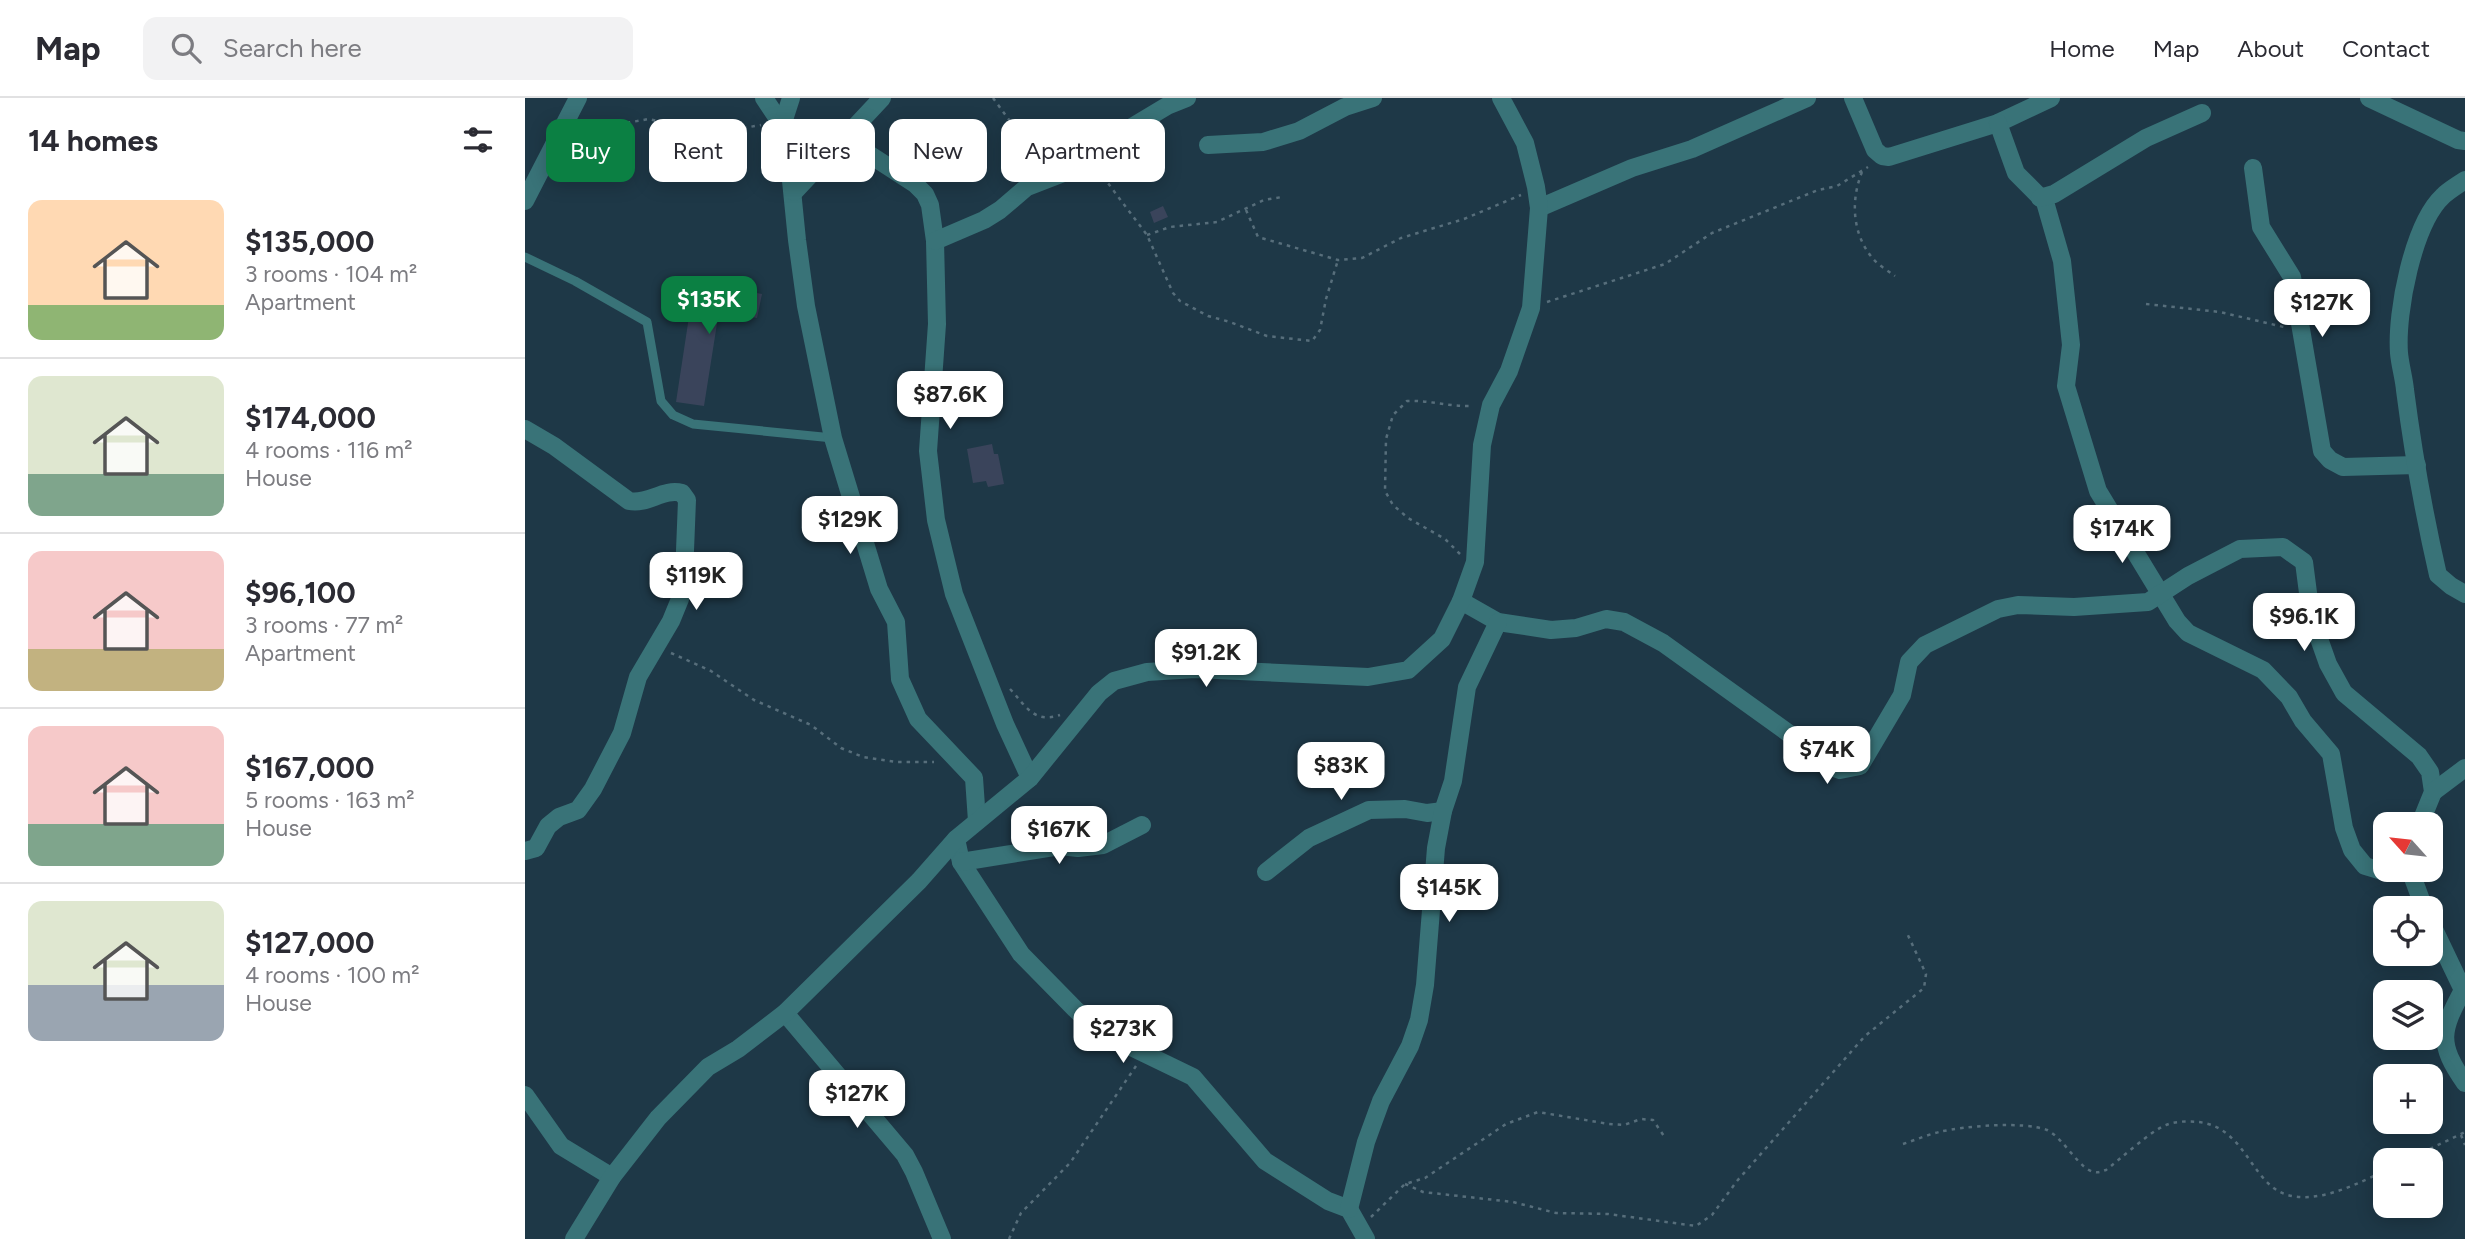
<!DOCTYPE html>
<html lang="en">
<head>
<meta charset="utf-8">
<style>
	:root { --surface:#fff; --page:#f2f2f3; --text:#2b2b33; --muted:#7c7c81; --line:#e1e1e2; --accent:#0b8043 }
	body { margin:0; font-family:Figtree,sans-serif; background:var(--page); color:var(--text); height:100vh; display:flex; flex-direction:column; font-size:26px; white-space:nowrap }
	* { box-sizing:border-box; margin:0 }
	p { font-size:23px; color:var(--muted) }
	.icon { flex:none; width:38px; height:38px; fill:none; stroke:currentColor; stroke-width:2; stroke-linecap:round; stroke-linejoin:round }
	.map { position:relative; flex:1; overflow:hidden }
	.details { display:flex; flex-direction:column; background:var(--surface); width:525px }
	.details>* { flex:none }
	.guide { position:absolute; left:21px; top:21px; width:665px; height:63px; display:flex; gap:14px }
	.needle { width:46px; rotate:297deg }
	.buttons { position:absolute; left:1848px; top:714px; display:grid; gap:14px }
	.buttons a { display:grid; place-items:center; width:70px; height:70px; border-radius:14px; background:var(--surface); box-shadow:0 4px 18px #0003; font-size:35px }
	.price { position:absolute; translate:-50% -60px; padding:0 16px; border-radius:14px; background:#fff; color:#222; font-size:23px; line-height:46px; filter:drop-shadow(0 2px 4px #0008) }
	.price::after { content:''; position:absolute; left:50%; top:42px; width:21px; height:16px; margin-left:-10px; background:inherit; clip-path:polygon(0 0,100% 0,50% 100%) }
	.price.active { background:var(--accent); color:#fff }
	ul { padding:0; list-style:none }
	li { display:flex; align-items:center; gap:21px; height:175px; padding:0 28px }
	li+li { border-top:2px solid var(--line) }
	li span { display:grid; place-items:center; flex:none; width:196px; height:140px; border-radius:14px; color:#555 }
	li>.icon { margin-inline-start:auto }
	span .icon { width:84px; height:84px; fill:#fffc; stroke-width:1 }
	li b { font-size:30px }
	h2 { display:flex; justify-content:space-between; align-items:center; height:84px; padding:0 28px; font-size:30px }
	.pill { padding:0 24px; border-radius:14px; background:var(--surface); box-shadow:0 4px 18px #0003; font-size:24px; line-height:63px }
	.pill.active { background:var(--accent); color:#fff }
	header { display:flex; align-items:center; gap:42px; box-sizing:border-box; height:98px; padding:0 35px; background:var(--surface); border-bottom:2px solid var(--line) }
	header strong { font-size:33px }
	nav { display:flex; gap:38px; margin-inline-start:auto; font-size:24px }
	.search { width:490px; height:63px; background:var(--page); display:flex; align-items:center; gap:18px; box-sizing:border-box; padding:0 24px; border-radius:14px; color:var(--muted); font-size:26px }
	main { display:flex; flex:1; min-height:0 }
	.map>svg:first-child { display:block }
	.building { fill:#3a445b }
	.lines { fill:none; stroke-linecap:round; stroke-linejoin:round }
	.path { stroke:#576e7b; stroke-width:2.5; stroke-dasharray:3.5 5; stroke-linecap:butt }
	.service { stroke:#397378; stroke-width:9 }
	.minor { stroke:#397378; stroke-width:18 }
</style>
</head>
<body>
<header>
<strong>Map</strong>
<div class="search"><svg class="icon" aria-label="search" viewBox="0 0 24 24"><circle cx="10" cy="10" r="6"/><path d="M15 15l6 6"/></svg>Search here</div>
<nav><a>Home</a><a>Map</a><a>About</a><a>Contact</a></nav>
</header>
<main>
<section class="details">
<h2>14 homes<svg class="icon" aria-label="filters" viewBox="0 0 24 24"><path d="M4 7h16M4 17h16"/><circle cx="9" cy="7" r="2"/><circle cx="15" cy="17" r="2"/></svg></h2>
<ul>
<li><span style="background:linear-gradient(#ffd9b3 75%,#8fb573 0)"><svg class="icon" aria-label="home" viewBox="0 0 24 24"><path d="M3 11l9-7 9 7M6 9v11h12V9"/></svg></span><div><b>$135,000</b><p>3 rooms · 104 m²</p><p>Apartment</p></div></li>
<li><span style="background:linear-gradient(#dfe7d0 70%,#7fa58c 0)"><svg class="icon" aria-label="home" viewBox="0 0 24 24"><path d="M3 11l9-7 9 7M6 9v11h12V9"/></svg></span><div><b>$174,000</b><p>4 rooms · 116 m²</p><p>House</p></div></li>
<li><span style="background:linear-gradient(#f6c9c9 70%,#c2b280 0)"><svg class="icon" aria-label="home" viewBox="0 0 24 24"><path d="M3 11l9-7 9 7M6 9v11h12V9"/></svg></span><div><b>$96,100</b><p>3 rooms · 77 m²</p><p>Apartment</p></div></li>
<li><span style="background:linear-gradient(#f6c9c9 70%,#7fa58c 0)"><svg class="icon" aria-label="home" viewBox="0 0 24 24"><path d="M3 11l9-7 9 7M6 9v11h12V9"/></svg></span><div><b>$167,000</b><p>5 rooms · 163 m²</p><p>House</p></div></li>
<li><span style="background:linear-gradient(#dfe7d0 60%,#9aa5b1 0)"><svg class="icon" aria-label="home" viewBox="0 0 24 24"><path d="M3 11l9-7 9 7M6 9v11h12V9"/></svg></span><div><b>$127,000</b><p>4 rooms · 100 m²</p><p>House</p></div></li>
</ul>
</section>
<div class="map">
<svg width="1940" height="1141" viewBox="0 0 1940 1141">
	<rect width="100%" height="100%" fill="#1e3847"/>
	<g class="building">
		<path d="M638,108L643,119L629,125L625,114Z"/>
		<path d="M173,184L237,196L232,220L194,213L179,308L151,304L165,212H168Z"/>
		<path d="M467,346L469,356H473L479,386L463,389L461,383L448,385L442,351Z"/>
	</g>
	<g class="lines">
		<g class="path">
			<path d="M468,0L490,30L512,67"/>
			<path d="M38,66L95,26L124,21L183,36L236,27"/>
			<path d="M573,72L622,137L648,195L655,203L683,218L705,224L742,238L787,243L795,232L801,201L813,162"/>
			<path d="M1337,74C1326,101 1327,133 1345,157C1351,166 1362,172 1370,178"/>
			<path d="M721,112L733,139L813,162L837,160L876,140L939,121L996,97"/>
			<path d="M622,137L645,129L692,124L739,102L757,99"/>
			<path d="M1022,204L1140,166L1187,135L1293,92L1312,88L1343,69"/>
			<path d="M1621,206L1695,214L1759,229"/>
			<path d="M935,456L920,441L883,420L868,407L860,393L861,341L868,317L882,303C905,302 924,309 948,308"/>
			<path d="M146,555L186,573L229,602L286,627L316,650L338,659L372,664H409"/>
			<path d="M485,591C501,608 509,626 535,617"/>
			<path d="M1936,1037L1940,1047"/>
			<path d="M1378,1046C1390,1042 1402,1037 1414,1034C1439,1028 1499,1023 1522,1032C1539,1040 1555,1073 1570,1074C1574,1075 1577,1073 1581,1072C1594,1062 1627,1032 1641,1027C1651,1023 1663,1023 1673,1024C1723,1029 1726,1091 1767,1098C1798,1104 1833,1085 1860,1073"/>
			<path d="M1882,1062L1940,1034"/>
			<path d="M880,1086L898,1094L988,1104L1031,1115L1083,1116L1171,1128L1187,1117L1212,1083L1340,938L1399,890L1401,876L1381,833"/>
			<path d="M846,1119L880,1086L900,1080L981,1026L1013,1014L1084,1026L1099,1027L1116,1021L1128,1022L1141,1041"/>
			<path d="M484,1141L496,1115L545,1065L611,968"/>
		</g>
		<path class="service" d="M0,159L50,183L122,224L136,303L148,317L168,326L308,340"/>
		<g class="minor">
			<path d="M239,0L251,18L263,53L272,142L281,208L308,340L354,491L371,524L375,581L393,621L449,680L452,723"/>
			<path d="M1328,0L1350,52L1357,58L1364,59L1473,25L1526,0"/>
			<path d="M1844,0L1933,42L1940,43"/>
			<path d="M1473,25L1491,75L1520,104L1537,163L1546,247L1541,288L1573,393L1652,523L1663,535L1738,572L1764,599L1778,623L1806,656L1819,730L1827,752L1840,768L1860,774L1885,772L1899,810"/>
			<path d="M256,31L266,0"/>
			<path d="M319,40L390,86L400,96L405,107L410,143L412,226L403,353L411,422L429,496L480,626L505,680"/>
			<path d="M683,47L738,44L774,33L820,9L848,0"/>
			<path d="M1728,70L1736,129L1767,179L1797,353L1805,362L1818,369L1892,367"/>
			<path d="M1940,82C1933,87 1924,92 1918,98C1888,126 1871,214 1874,255C1875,267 1879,280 1880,292C1888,354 1899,416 1913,477L1926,488L1940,496"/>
			<path d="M269,94L357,0"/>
			<path d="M1515,100L1529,96L1621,40L1677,15"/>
			<path d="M0,103L53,0"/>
			<path d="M1014,110L1107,70L1167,51L1282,0"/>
			<path d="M410,143L459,122L475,112L502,89L551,70L597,35L642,8L662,0"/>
			<path d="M0,331L29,348L104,403C123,407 138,390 157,395L162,402L159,478L155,501L146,523L113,579L97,635L68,691L53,712L34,719L23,728L11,750L0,753"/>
			<path d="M936,503L973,524L1026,532L1051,530L1081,521L1099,524L1138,545L1280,647L1304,668L1315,672L1335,668L1377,597L1384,564L1400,547L1473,511L1493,507L1549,509L1623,504L1663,478L1715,451L1758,449L1779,464L1786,518L1803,566L1819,595L1894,658L1905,674L1908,694L1895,726"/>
			<path d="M1908,694L1940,670"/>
			<path d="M431,741L436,764L496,856L550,911L575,934L668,979L740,1063L803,1103L824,1111L841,1141"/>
			<path d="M436,764L535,748L553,750L578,747L617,727"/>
			<path d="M741,774L784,740L844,712L880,711L902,715L918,713"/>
			<path d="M1906,825L1938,892C1916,933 1912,945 1940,985"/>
			<path d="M260,915L380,1057L389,1074L417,1141"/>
			<path d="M0,997L36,1048L87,1079"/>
			<path d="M824,1111L841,1044L856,1003L885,948L894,922L900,887L911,750L918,713L928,683L942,589L973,524"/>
			<path d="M49,1141L87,1079L133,1020L183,969L213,951L260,915L394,783L431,741L505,680L574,595L589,583L622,574L670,571L843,579L883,572L917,541L936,503L950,464L957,347L966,307L984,273L1006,210L1014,110L1011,89L1000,45L976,0"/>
		</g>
	</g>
</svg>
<div class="buttons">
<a><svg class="needle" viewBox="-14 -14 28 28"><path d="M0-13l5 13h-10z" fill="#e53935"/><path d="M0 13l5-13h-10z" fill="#7c7c81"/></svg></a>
<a><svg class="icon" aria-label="locate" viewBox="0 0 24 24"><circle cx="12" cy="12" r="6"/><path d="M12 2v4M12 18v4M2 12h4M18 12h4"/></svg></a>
<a><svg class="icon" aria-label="layers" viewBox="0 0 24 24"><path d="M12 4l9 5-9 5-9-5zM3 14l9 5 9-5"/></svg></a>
<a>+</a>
<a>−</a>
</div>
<b class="price active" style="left:184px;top:238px">$135K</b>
<b class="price" style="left:1797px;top:241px">$127K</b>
<b class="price" style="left:425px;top:333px">$87.6K</b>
<b class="price" style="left:325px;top:458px">$129K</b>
<b class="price" style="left:1597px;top:467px">$174K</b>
<b class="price" style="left:171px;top:514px">$119K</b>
<b class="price" style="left:1779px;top:555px">$96.1K</b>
<b class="price" style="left:681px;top:591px">$91.2K</b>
<b class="price" style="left:1302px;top:688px">$74K</b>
<b class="price" style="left:816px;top:704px">$83K</b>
<b class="price" style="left:534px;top:768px">$167K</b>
<b class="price" style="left:924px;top:826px">$145K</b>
<b class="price" style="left:598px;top:967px">$273K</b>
<b class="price" style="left:332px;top:1032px">$127K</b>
<div class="guide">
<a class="pill active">Buy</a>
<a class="pill">Rent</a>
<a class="pill">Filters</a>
<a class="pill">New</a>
<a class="pill">Apartment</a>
</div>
</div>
</main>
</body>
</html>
